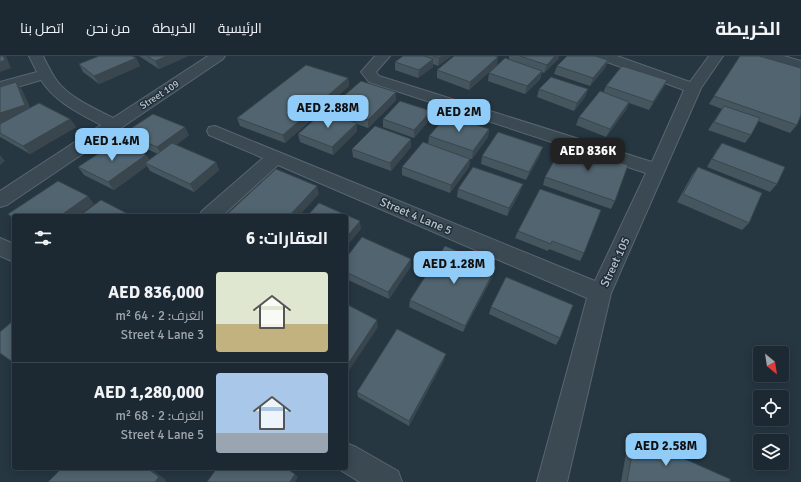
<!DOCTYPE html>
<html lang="ar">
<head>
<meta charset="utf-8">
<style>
	:root { --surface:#1c2932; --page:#29353e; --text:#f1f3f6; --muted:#a0a6ac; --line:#3a454d; --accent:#8fccfa }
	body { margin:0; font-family:Signika,Cairo,sans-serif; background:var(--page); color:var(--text); direction:rtl; height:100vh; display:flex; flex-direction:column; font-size:15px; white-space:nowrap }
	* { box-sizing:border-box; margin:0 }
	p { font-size:13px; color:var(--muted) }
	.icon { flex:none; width:22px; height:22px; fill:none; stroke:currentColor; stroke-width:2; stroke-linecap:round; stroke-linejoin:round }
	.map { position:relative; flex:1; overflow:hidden; direction:ltr }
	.drawer { position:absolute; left:12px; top:158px; width:336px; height:256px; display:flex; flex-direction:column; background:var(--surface); border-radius:4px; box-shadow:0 2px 10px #0003,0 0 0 1px var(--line); direction:rtl }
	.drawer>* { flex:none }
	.needle { width:26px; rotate:150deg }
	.controls { position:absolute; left:753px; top:290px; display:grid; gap:8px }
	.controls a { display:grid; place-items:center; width:36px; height:36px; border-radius:4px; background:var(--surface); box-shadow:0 2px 10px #0003,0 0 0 1px var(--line); font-size:20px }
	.price { position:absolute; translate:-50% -34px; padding:0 9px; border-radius:8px; background:var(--accent); color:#111; font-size:13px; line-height:26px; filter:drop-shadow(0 1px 2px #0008) }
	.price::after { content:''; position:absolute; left:50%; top:24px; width:12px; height:9px; margin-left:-6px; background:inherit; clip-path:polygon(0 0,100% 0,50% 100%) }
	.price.selected { background:#222; color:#fff }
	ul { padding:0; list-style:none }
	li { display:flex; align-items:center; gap:12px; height:100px; padding:0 20px }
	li+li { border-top:1px solid var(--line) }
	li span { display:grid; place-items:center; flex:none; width:112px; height:80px; border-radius:4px; color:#555 }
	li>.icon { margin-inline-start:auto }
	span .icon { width:48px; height:48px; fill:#fffc; stroke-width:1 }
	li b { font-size:17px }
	h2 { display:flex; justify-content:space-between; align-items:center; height:48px; padding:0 20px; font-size:17px }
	header { display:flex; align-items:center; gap:24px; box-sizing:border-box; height:56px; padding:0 20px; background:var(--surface); border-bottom:1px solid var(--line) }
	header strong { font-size:19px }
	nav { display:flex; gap:22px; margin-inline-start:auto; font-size:14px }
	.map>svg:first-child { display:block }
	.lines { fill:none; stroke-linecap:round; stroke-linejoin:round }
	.minor-casing { stroke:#58666f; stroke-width:2 }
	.minor { fill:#3a4952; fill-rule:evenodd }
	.wall { fill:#46565f }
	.shaded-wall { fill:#39464e }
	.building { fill:#51646f; stroke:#39464e }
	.labels { text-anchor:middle; stroke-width:3; stroke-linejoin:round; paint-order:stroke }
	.far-street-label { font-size:10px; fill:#b7c3cc; stroke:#1f2e37 }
	.street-label { font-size:12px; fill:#b7c3cc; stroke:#1f2e37 }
</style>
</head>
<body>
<header>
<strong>الخريطة</strong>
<nav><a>الرئيسية</a><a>الخريطة</a><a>من نحن</a><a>اتصل بنا</a></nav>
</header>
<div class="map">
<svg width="801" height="426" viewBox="0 0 801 426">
	<rect width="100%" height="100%" fill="#263742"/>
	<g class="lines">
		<g class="minor-casing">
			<g id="minor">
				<path d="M29,0H43C47,8 51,17 57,25C70,42 94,52 113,62L208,0H225L223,3L7,149L0,151V135L101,69C79,57 55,46 41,24L0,36V26L37,16Z"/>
				<path d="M375,0H390L376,16L379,20L652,106L684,34L599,3L597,0H617L690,26L709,0H723L701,32L611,237L567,426H537L587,242L278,109L222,160H199L202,155L263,102L209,79L207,75L209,71L215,70L595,225L646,117L369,26L361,16Z"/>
				<path d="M763,0H784L801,5V14L765,3Z"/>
				<path d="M0,182L14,188V206L0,200Z"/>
				<path d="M346,387L356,391L398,415L402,426H360L337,412H346Z"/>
			</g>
		</g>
		<use href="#minor" class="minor"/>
	</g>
	<g class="wall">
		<path d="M139,0H188L159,13Z"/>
		<path d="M403,0H451L438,10L433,8V11L418,22L395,14V6Z"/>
		<path d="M509,0H559V2L544,17L542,16L540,23L525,38L488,25L489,17L509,4Z"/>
		<path d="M740,0L797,69L790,77L758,65L751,79L745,87L708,74L722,53L709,48Z"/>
		<path d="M136,2L140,10L99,28L83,16L79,8Z"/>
		<path d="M608,4L605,12L590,30L554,18L557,10Z"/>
		<path d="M497,9L469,34L437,22V14Z"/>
		<path d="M348,22L349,30L285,87L240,70L237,62Z"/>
		<path d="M667,24L663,32L649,54L629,47L626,54L606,81L576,69L579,61L603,37L606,30Z"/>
		<path d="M16,26L22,34L30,52L70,63L76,71L30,98L0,81V68L5,66L0,67V31Z"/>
		<path d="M539,33H588L585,41L574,55L537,41Z"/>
		<path d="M396,36V44L368,72L357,68V75L333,99L300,86L298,78L332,59L331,51Z"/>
		<path d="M431,55L430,63L414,82L383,71V63Z"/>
		<path d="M489,73L488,81L472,103H470L469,111L450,137L402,119V111L428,88L429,80Z"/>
		<path d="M124,77L189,79L176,89L216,106L219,114L194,136L150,115L147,110L114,134L84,119L78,111L146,99L149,104L158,98L129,85Z"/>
		<path d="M411,83V91L391,115L353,101L352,93Z"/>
		<path d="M722,87L777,128L770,136L707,111L716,95Z"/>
		<path d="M540,99L526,124L481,108L482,100Z"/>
		<path d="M698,111L749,167L742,174L677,146L692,119Z"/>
		<path d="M545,121L615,145L611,153L543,129Z"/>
		<path d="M458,133L520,136L507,160L457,141Z"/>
		<path d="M540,133L584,197L580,205L549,193L548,195L515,182L518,175Z"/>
		<path d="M94,148L14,160V164L8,158Z"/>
		<path d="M346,202L411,210L389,243L346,223Z"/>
		<path d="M494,218L463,276L409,251L410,244Z"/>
		<path d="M491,251L560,282L556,289L489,258Z"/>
		<path d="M444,304L409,370L358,341L357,336Z"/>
		<path d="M635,381L730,426H621L628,386Z"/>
	</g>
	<g class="shaded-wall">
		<path d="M3,0H6L11,12L0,16V6Z"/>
		<path d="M167,0H188L159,13L155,5Z"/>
		<path d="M442,0H451L438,10L439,2Z"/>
		<path d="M555,0H559V2L544,17L547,9Z"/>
		<path d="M498,1L497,9L469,34L470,26Z"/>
		<path d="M136,2L140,10L99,28L94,20Z"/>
		<path d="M433,3V11L418,22L419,14Z"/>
		<path d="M608,4L605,12L590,30L593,22Z"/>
		<path d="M542,15L540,23L525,38L527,30Z"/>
		<path d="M348,22L349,30L285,87L283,79Z"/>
		<path d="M667,24L663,32L649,54L653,46Z"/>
		<path d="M16,26L22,34L32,57L0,67V57Z"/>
		<path d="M588,33L585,41L574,55L577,47Z"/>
		<path d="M396,36V44L368,72V64Z"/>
		<path d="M629,46L626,54L606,81L610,73Z"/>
		<path d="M431,55L430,63L414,82V74Z"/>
		<path d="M70,63L76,71L30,98L23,90Z"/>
		<path d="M357,67V75L333,99L332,91Z"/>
		<path d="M185,71L189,79L162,99L157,91Z"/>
		<path d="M489,73L488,81L472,103L473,95Z"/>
		<path d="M411,83V91L391,115L390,107Z"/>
		<path d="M543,91L540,99L526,124L529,116Z"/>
		<path d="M0,99L5,105L0,109Z"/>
		<path d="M146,99L150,107H145L147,110L114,134L108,126Z"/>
		<path d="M470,103L469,111L450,137L451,129Z"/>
		<path d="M216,106L219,114L194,136L190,128Z"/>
		<path d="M523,128L520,136L507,160L509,152Z"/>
		<path d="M317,130L319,138L299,160H289Z"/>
		<path d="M88,140L94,148L78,160H60Z"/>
		<path d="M360,165L361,173L346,191V182Z"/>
		<path d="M411,203V210L389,243L388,236Z"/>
		<path d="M496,211L494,218L463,276L465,270Z"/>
		<path d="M377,264L378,271L346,319V311Z"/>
		<path d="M446,298L444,304L409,370V365Z"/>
		<path d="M147,412H150L166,424L165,426H155Z"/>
		<path d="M295,418L298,421L295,426H290Z"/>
	</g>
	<g class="building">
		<path d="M0,0H3L5,4L0,6Z"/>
		<path d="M99,0H132L136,2L94,20L79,8Z"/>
		<path d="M147,0H167L155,5Z"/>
		<path d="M403,0H424L433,3L419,14L395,6Z"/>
		<path d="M433,0H442L439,2Z"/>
		<path d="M454,0H495L498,1L470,26L437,14Z"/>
		<path d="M520,0H555L547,9Z"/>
		<path d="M567,0H595L608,4L593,22L557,10Z"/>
		<path d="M740,0H759L801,12V59L797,69L714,40Z"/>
		<path d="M505,2L542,15L527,30L489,17Z"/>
		<path d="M306,9L348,22L283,79L237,62Z"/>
		<path d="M622,10L667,24L653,46L606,30Z"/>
		<path d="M551,21L588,33L577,47L539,33Z"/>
		<path d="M361,25L396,36L368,64L331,51Z"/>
		<path d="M16,26L25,49L0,57V31Z"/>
		<path d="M600,35L629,46L610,73L579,61Z"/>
		<path d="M400,45L431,55L414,74L383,63Z"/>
		<path d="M39,47L70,63L23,90L0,77V68Z"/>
		<path d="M724,50L760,62L751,79L714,66Z"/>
		<path d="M323,56L357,67L332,91L298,78Z"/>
		<path d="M153,58L185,71L157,91L124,77Z"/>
		<path d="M447,59L489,73L473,95L429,80Z"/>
		<path d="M375,70L411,83L390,107L352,93Z"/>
		<path d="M498,76L543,91L529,116L482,100Z"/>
		<path d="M116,86L146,99L108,126L78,111Z"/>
		<path d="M423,86L470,103L451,129L402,111Z"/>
		<path d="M172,87L216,106L190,128L145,107Z"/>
		<path d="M722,87L785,111L777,128L712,103Z"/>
		<path d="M563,89L628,109L615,145L545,121Z"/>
		<path d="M473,111L523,128L509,152L458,133Z"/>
		<path d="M698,111L762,137L749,167L683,138Z"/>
		<path d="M276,113L317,130L289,160H225Z"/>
		<path d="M58,125L88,140L60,160H14V162L8,158Z"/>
		<path d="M540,133L601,154L584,197L552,185L551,188L518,175Z"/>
		<path d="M101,144L132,160H79Z"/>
		<path d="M319,147L360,165L346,182V160H307Z"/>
		<path d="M362,181L411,203L388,236L346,216V202Z"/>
		<path d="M445,190L496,211L465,270L410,244Z"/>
		<path d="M506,221L573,249L560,282L491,251Z"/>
		<path d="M346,248L377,264L346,311Z"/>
		<path d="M14,264V307L0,297V276Z"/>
		<path d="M397,273L446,298L409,365L357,336Z"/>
		<path d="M635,381L730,423V426H627Z"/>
		<path d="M62,412H147L159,421L155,426H48Z"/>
		<path d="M217,412H285L295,418L290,426H207Z"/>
	</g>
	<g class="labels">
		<g class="far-street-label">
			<text transform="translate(159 38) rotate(-33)" y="4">Street 109</text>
		</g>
		<g class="street-label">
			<text transform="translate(416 160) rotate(23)" y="4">Street 4 Lane 5</text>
			<text transform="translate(615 206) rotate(-65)" y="4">Street 105</text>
		</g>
	</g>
</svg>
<div class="controls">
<a><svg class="needle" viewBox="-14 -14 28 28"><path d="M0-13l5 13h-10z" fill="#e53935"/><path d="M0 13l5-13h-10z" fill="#a0a6ac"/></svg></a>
<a><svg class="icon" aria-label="locate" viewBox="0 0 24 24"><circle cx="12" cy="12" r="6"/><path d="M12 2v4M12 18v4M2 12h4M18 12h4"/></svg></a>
<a><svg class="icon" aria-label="layers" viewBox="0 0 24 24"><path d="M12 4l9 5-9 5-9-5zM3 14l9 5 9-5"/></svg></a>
</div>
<b class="price" style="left:328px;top:73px">AED 2.88M</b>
<b class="price" style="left:459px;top:77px">AED 2M</b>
<b class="price" style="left:112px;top:106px">AED 1.4M</b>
<b class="price selected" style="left:588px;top:116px">AED 836K</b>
<b class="price" style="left:454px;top:229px">AED 1.28M</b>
<b class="price" style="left:666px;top:411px">AED 2.58M</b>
<section class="drawer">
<h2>العقارات: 6<svg class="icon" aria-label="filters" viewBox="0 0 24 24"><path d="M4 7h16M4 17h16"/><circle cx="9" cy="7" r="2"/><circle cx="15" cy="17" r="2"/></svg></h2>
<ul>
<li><span style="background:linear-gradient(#dfe7d0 65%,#c2b280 0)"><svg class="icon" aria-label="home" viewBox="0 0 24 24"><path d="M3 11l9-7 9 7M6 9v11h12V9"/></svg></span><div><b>AED 836,000</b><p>الغرف: 2 · 64 m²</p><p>Street 4 Lane 3</p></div></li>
<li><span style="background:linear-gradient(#a9c7e8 75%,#9aa5b1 0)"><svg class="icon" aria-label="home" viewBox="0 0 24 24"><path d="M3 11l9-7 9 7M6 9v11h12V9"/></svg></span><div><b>AED 1,280,000</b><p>الغرف: 2 · 68 m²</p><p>Street 4 Lane 5</p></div></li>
</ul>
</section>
</div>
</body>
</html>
